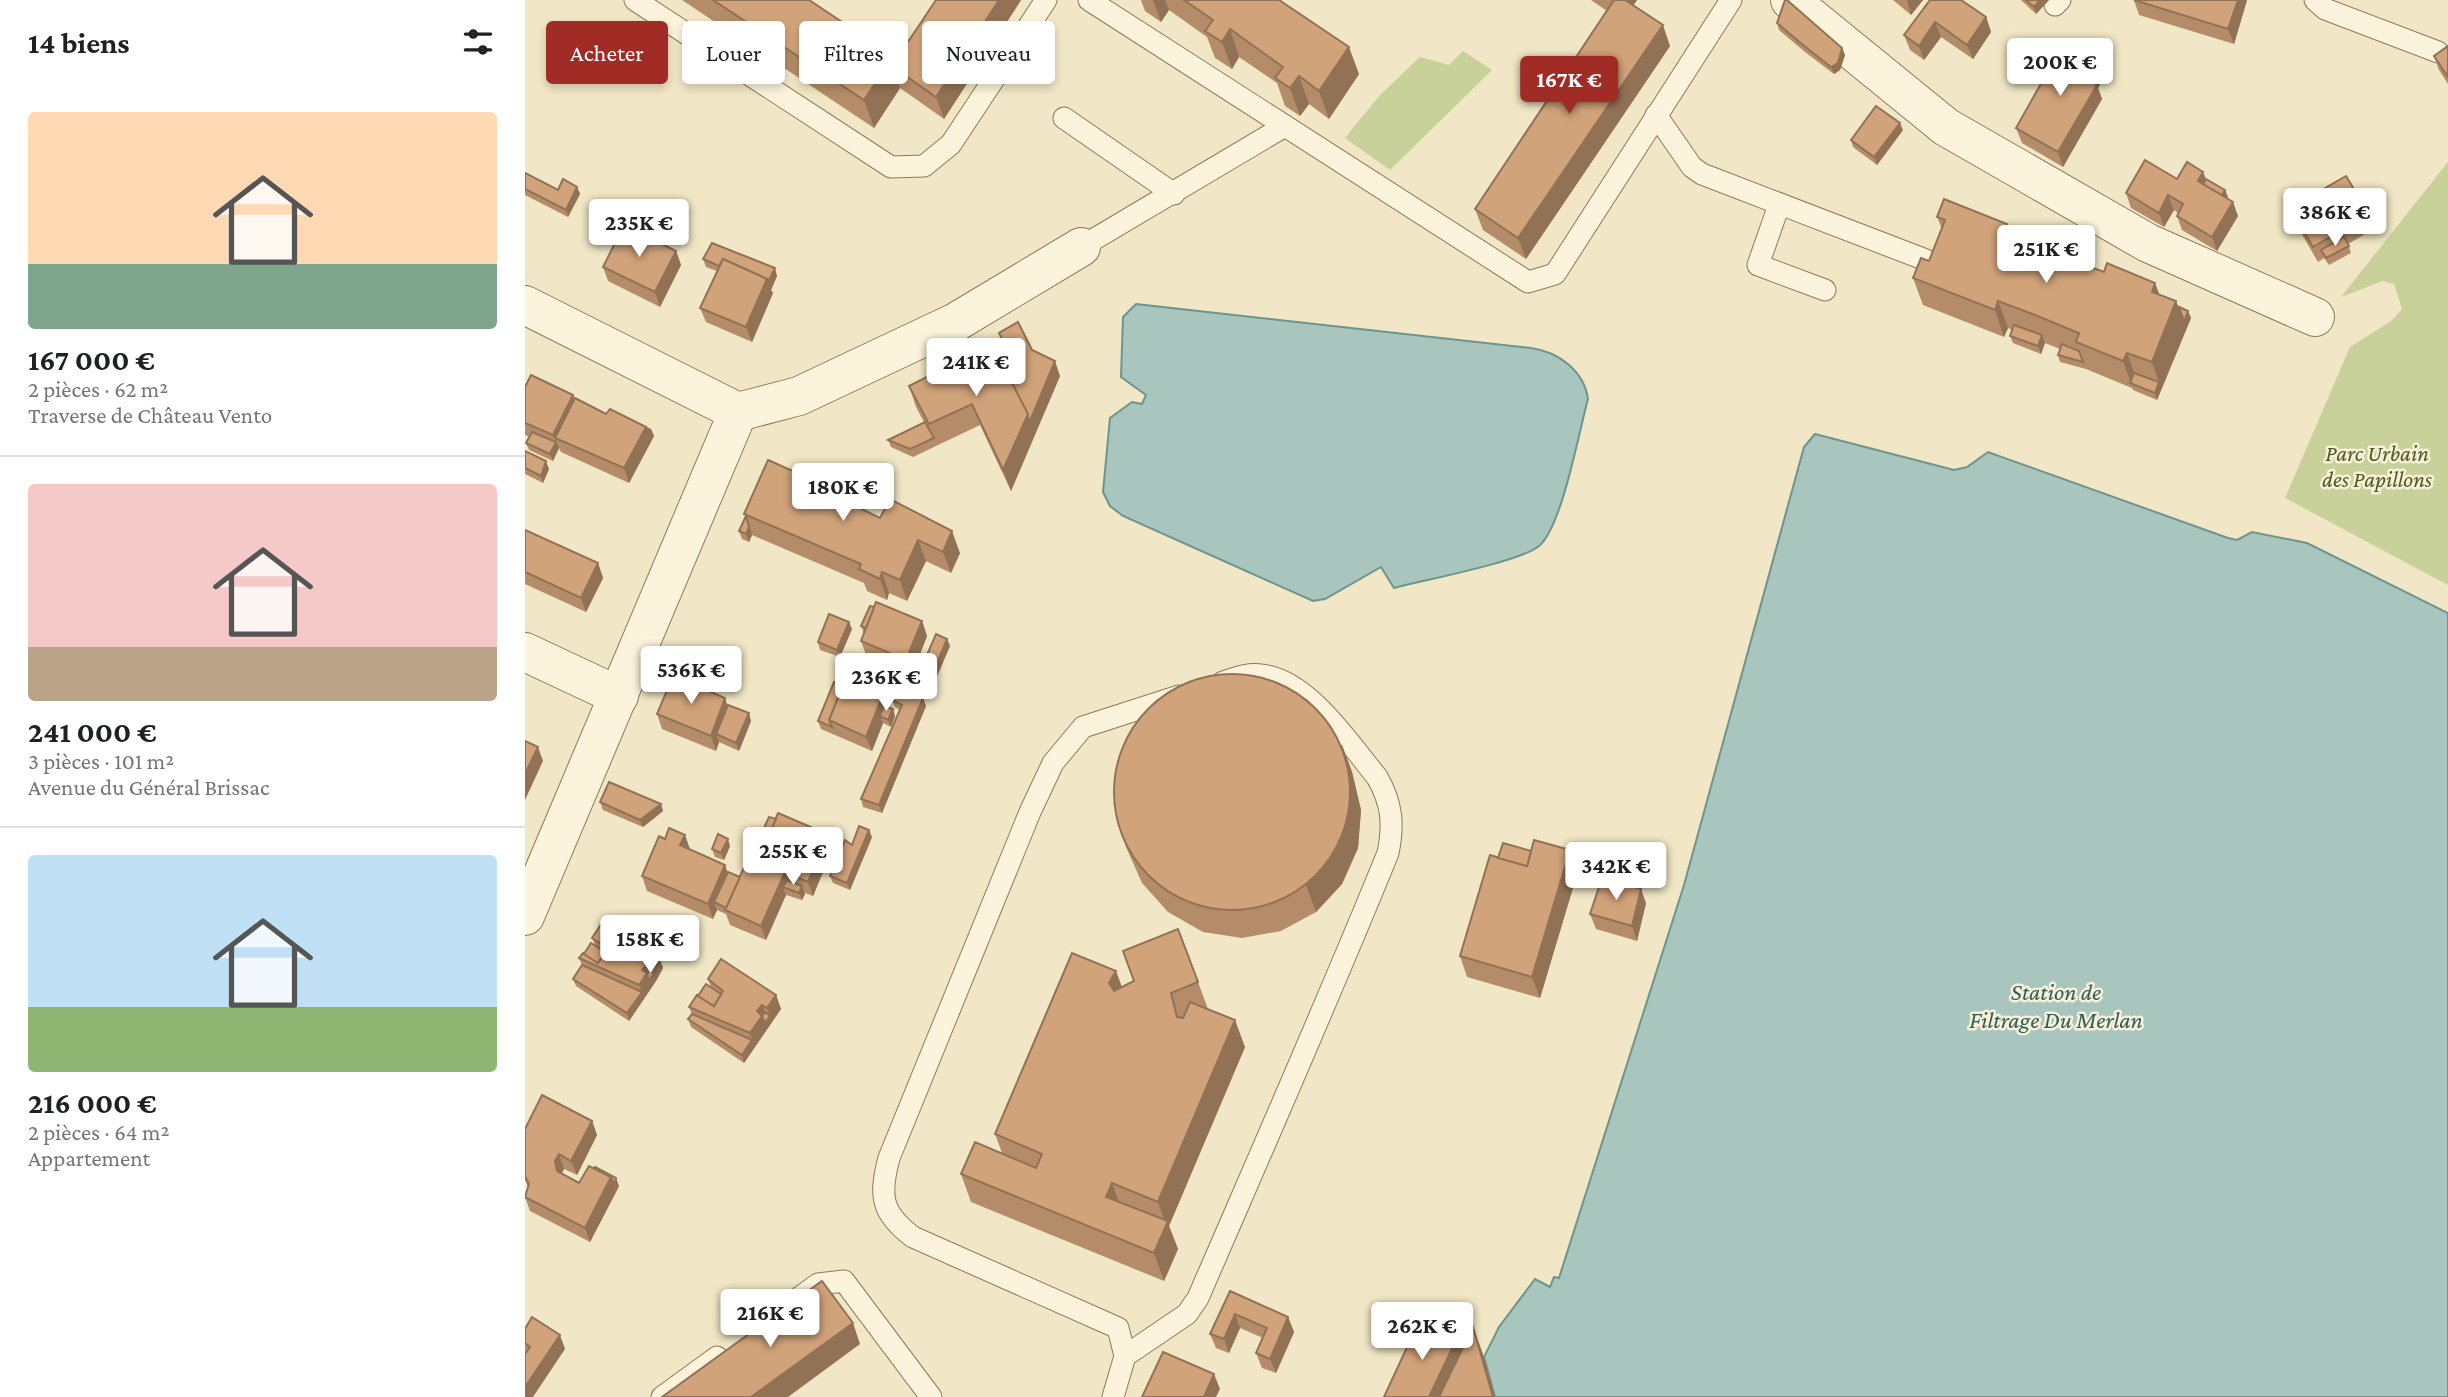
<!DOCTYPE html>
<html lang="fr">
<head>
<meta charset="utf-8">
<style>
	:root { --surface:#fff; --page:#f6f6f6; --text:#202124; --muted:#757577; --line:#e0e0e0; --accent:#a12c26 }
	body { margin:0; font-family:"Crimson Pro",serif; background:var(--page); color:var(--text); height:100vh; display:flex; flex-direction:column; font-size:26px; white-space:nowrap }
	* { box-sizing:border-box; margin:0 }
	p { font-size:23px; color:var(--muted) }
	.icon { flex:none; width:38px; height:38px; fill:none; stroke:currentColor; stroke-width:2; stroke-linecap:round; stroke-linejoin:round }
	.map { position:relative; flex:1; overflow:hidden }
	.drawer { display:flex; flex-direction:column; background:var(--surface); width:525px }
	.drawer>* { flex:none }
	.hud { position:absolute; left:21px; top:21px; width:665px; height:63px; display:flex; gap:14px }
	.price { position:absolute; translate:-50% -60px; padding:0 16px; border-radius:7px; background:#fff; color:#222; font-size:23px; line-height:46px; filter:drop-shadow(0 2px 4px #0008) }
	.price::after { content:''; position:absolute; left:50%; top:42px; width:21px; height:16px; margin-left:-10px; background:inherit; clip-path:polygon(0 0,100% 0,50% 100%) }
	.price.on { background:var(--accent); color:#fff }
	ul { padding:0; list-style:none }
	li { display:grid; align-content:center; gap:14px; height:371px; padding:0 28px }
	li+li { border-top:2px solid var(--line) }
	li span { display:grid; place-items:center; height:217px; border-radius:7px; color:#555 }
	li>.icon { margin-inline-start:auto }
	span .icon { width:126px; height:126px; fill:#fffc; stroke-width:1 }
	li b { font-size:30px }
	h2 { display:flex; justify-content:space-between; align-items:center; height:84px; padding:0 28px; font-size:30px }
	.pill { padding:0 24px; border-radius:7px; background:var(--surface); box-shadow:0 4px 10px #0003; font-size:24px; line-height:63px }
	.pill.on { background:var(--accent); color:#fff }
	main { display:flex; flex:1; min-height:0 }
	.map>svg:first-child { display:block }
	.green { fill:#c7d199 }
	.water { fill:#a8c5be; stroke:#6e948d; stroke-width:2 }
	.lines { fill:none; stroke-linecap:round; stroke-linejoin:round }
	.service-casing { stroke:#8e795a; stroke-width:23 }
	.minor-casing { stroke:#8e795a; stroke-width:40 }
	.service { stroke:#fbf3db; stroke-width:21 }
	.minor { stroke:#fbf3db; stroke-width:38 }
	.wall { fill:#b48c69 }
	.shaded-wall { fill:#927255 }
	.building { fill:#d1a37a; stroke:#927255; stroke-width:2 }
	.labels { text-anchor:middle; stroke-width:5; stroke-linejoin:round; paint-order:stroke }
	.park-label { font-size:23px; font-style:italic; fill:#4b5b24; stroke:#f8f0d7 }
	.water-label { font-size:24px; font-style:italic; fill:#2d5e5e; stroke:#f8f0d7 }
</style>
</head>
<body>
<main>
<section class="drawer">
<h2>14 biens<svg class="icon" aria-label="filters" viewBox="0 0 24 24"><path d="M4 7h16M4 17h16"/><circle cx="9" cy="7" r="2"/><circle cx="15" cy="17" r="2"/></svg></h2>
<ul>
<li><span style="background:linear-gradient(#ffd9b3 70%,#7fa58c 0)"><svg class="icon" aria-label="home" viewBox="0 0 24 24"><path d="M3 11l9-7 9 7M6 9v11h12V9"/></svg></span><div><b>167 000 €</b><p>2 pièces · 62 m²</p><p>Traverse de Château Vento</p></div></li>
<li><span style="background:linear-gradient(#f6c9c9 75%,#b9a48a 0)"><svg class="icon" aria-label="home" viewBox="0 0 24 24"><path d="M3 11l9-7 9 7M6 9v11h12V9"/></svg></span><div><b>241 000 €</b><p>3 pièces · 101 m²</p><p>Avenue du Général Brissac</p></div></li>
<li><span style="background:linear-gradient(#bfe0f5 70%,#8fb573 0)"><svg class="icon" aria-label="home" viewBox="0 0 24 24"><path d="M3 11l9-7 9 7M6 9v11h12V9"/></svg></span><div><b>216 000 €</b><p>2 pièces · 64 m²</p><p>Appartement</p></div></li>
</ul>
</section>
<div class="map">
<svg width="1923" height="1397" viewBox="0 0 1923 1397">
	<rect width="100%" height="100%" fill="#f1e7c6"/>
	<g class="green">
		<path d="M938,51L967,70L865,170L820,138L855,95L895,57L924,65Z"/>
		<path d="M1923,162V585L1760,498L1825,347L1866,321L1877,309L1869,284L1858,281L1816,297Z"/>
	</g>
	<g class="water">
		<path d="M611,304L1006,348C1034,352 1059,371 1063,399C1054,431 1037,527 1014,546C995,562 899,580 869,588L856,567L800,599L788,601L598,516L585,506L578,492L585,418L607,402L617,404L621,395L596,377L598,317Z"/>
		<path d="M1290,434L1429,470L1442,467L1463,452L1703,538L1712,540L1727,532L1782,543L1923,613V1397H970L959,1357L974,1327L1010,1279L1025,1287L1029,1277L1034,1278L1159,885L1279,447Z"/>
	</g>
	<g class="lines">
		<g class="service-casing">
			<g id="service">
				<path d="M110,0L366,167L399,166L426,144L521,0"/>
				<path d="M564,0L1003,282L1030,274L1206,0"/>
				<path d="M1790,0L1800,9L1913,52"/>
				<path d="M1530,5L1535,0"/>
				<path d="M1131,115L1167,167L1177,174L1401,260"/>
				<path d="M539,118L649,194"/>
				<path d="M1254,205L1233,265L1300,290"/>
				<path d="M556,247L760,126"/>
				<path d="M275,1297L293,1284L319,1281L406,1397"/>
				<path d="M600,1356L662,1314L673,1298C737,1150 802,1003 863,853C869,824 867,803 852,777C824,743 782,679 736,675C722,673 711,678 698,682"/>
				<path d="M137,1397L192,1357"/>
				<path d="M588,1397L600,1356L593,1328L388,1237C356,1213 354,1196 364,1158L505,812L528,763L558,727L654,696"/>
			</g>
		</g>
		<g class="minor-casing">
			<g id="minor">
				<path d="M1265,0L1421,127L1623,243L1790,317"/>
				<path d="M0,305L213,412"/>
				<path d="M0,652L94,696"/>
				<path d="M0,916L213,412L274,396L431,322L556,247"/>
			</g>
		</g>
		<use href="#service" class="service"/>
		<use href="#minor" class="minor"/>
	</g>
	<g class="wall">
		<path d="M157,0H284L370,62L411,0H496L419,119L375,88L349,128Z"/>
		<path d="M616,0H754L834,74L804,119L784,104L775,116L760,106L752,83L714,57L707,69L690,58L682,37L644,10L636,22L620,11Z"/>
		<path d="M1066,0H1112L1108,5L1145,46L1001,259L958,230L950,209L1082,11Z"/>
		<path d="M1368,0H1398L1386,15Z"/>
		<path d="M1405,0L1461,17L1466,32L1448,59L1416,37L1399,60L1385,50L1379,35Z"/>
		<path d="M1496,0H1524L1511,14Z"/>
		<path d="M1609,0H1722L1709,44L1614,15Z"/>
		<path d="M1252,23L1317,48L1320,55L1315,70L1309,74L1280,52L1254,30Z"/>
		<path d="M1923,46V84L1914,70L1909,56Z"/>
		<path d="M1580,75L1573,88L1577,99L1538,167L1497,143L1491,128Z"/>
		<path d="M1378,130L1352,165L1328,147L1326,140Z"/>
		<path d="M0,173L33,190L52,187L55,194L43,217L0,195Z"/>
		<path d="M1652,179H1681L1700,190L1702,198L1713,216L1692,251L1657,230L1652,216L1653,213L1649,210L1639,227L1606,208L1601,193Z"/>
		<path d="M1793,192L1844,214L1849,229L1823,244L1826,253L1804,265L1799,258L1793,262L1768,219L1763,205Z"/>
		<path d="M1412,217L1486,235L1579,272L1630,283L1634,294L1654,307L1663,311L1666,318L1632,400L1608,390L1607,388L1561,369L1535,362L1533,355L1535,349L1520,343L1516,354L1488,343L1485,336L1487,330L1483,328L1479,337L1398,305L1388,278L1404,261L1417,229Z"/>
		<path d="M151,251L156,265L135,307L83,281L78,267Z"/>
		<path d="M178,259L252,276L246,290L248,293L227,342L181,322L175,308L192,271L181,267Z"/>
		<path d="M474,333L507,350L535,376L486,491L455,425L388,457L366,447L363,440L399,422L391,407L384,386L470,350L479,345Z"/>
		<path d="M0,387L48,395L50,399L81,414L101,417L126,429L129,436L104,483L36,452L34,448L28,461L4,450L1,443L5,437L0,435Z"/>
		<path d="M0,451L24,469L18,483L0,474Z"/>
		<path d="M288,480L291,486L355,518L435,553L426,573L401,561L382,601L364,593L362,600L342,591L339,583L227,535L224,542L217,539L214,531L221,516L219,514Z"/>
		<path d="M0,530L73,563L78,578L61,612L0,584Z"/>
		<path d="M397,621L402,636L387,675L341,655L336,641L339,634L336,626Z"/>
		<path d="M327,629L315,657L295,650L293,642Z"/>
		<path d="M422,639L425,646L406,690L395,685L392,678Z"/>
		<path d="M318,685L357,697L361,706L370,716L366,727L358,723L347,751L296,729L293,721Z"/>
		<path d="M367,700L401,706L357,813L338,807L336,799L375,710L370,707Z"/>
		<path d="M203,705L226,721L214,751L194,742L191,751L137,729L132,714Z"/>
		<path d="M817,745L827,772L836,810L833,848L817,884L791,912L756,931L717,938L678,932L643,912L617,883L601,847L591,819Z"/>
		<path d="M75,802L136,804L138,811L118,827L78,810Z"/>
		<path d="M302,834L308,848L288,896L280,893L277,900L261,895L241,940L205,925L201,914L192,910L188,919L122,891L117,876L165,850L203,872L215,877L225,859Z"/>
		<path d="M347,837L325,890L308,883L305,876L327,845Z"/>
		<path d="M205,846L199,860L190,857L187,849Z"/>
		<path d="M1045,850L1053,871L1015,998L942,977L935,956L973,858L1006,851Z"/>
		<path d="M1121,903L1112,941L1071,929L1065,914Z"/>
		<path d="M67,938L138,968L131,981L104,1021L51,986L48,979L57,965L54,958L70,945Z"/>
		<path d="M183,979L251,995L256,1009L219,1063L166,1027L163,1019L167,1014L164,1007L173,996L186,987Z"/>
		<path d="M673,982L683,1009L720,1047L644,1226L653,1249L639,1281L446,1202L436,1174L477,1153L470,1134L597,987Z"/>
		<path d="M67,1121L72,1135L52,1175L39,1169L36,1174L54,1183L64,1166L94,1186L65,1242L5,1211L0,1197L3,1187L0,1180V1129Z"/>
		<path d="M705,1291L763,1317L769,1332L751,1373L737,1368L731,1353L738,1338L715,1328L704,1353L691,1348L685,1334Z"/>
		<path d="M0,1329L40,1349L0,1397Z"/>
	</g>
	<g class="shaded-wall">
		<path d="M474,0H496L419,119L411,97Z"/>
		<path d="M628,0H640L644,10L636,22Z"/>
		<path d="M1090,0H1112L1098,21Z"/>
		<path d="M1382,0H1398L1386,15Z"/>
		<path d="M1515,0H1524L1511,14L1509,7Z"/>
		<path d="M1713,0H1722L1709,44L1703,29Z"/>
		<path d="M1461,17L1466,32L1448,59L1442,45Z"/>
		<path d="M1410,22L1416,37L1399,60L1394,46Z"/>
		<path d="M1138,25L1145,46L1001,259L993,238Z"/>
		<path d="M705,29L714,57L707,69L697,42Z"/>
		<path d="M824,47L834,74L804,119L794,91Z"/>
		<path d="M1317,48L1320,55L1315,70L1309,74L1306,67Z"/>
		<path d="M368,56L373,70L367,66L375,88L349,128L339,100Z"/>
		<path d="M1575,61L1580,75L1573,88L1577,99L1538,167L1533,152L1564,80Z"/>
		<path d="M774,76L784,104L775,116L765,88Z"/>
		<path d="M1375,123L1378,130L1352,165L1349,157Z"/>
		<path d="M1678,172L1684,186L1673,181Z"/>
		<path d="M52,187L55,194L43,217L41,210Z"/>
		<path d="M1700,190L1703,197L1697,206L1695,199Z"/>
		<path d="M1643,195L1649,210L1639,227L1634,213Z"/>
		<path d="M1708,202L1713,216L1692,251L1687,237Z"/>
		<path d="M1482,224L1491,251L1479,232Z"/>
		<path d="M151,251L156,265L135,307L130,292Z"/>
		<path d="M250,268L252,276L246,290L248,293L227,342L221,327L242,279Z"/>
		<path d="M1630,283L1640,310L1627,292Z"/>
		<path d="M1473,301L1483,328L1479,337L1470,310Z"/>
		<path d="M1651,301L1659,321L1663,311L1666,318L1632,400L1630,393L1634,382L1627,362Z"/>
		<path d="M1517,335L1520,343L1516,354L1513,346Z"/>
		<path d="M1602,353L1612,380L1606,383L1598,361Z"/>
		<path d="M530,361L535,376L486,491L478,470L503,414Z"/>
		<path d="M48,395L53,409L30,438L34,448L28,461L25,454L31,442L28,435Z"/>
		<path d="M121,427L126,429L129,436L104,483L99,468Z"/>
		<path d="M21,461L24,469L18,483L16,476Z"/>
		<path d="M225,527L227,535L224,542L221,534Z"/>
		<path d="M427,531L435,553L426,573L418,552Z"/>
		<path d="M393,540L401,561L382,601L375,580Z"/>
		<path d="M73,563L78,578L61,612L56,598Z"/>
		<path d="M357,572L364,593L362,600L355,579Z"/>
		<path d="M397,621L402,636L387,675L381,660Z"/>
		<path d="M324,622L327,629L315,657L312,650Z"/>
		<path d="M422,639L425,646L406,690L404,683Z"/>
		<path d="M357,697L363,711L355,716L358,723L347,751L341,737Z"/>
		<path d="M200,698L205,713L191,734L194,742L191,751L186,736Z"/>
		<path d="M398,698L401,706L357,813L354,805Z"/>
		<path d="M368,709L370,716L366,727L363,720Z"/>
		<path d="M224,713L226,721L214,751L211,743Z"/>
		<path d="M817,745L827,772L836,810L833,848L817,884L791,912L781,885Z"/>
		<path d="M13,747L18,761L0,800V774Z"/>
		<path d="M136,804L138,811L118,827L115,820Z"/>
		<path d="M344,830L347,837L325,890L322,883Z"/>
		<path d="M302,834L308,848L288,896L283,882Z"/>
		<path d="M160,835L165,849L155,845Z"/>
		<path d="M203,839L205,846L199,860L196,853Z"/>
		<path d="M1045,850L1053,871L1015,998L1007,977Z"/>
		<path d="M200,865L205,879L189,902L192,910L188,919L183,904Z"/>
		<path d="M260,872L265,887H258L261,895L241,940L236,926Z"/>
		<path d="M277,886L280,894L277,900L274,893Z"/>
		<path d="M1116,889L1121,903L1112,941L1107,926Z"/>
		<path d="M133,954L138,968L131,981L104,1021L102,1013L117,992L114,985L117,970L122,964L127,976L129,974L126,967Z"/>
		<path d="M591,971L601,998L594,1010L584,983Z"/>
		<path d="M251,995L256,1009L219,1063L217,1055L227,1040L225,1033L232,1011L237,1005L243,1019L245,1016L242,1008Z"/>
		<path d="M710,1020L720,1047L644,1226L653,1249L639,1281L629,1253L641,1225L633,1202Z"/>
		<path d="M67,1121L72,1135L52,1175L46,1161Z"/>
		<path d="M34,1154L39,1169L36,1175L32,1171L30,1161Z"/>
		<path d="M86,1177L91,1192L65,1242L60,1228Z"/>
		<path d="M91,1178L94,1186L91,1192L89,1184Z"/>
		<path d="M587,1183L597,1211L581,1197Z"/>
		<path d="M710,1314L715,1328L704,1353L699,1339Z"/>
		<path d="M763,1317L769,1332L751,1373L745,1359Z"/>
		<path d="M328,1323L335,1344L263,1397H226Z"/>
		<path d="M948,1327L958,1354L970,1397H968Z"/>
		<path d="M35,1335L40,1349L8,1397H0V1387Z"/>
		<path d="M932,1338L938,1352L916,1397H904Z"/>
		<path d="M689,1374L695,1389L691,1397H679Z"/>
	</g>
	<g class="building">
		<path d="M188,0H284L368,56L339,100Z"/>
		<path d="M411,0H474L411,97L367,66Z"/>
		<path d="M659,0H754L824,47L794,91L774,76L765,88L750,78L758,67L705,29L697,42L680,31L688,20Z"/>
		<path d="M1089,0H1100L1138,25L993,238L950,209Z"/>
		<path d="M1260,0H1262L1317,48L1313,63L1306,67L1278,45L1252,23Z"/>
		<path d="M1405,0H1436L1461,17L1442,45L1410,22L1394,46L1379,35Z"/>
		<path d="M1501,0H1515L1509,7Z"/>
		<path d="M1609,0H1713L1703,29Z"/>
		<path d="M1540,41L1575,61L1564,80L1572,85L1533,152L1491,128Z"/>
		<path d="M1923,46V77L1909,56Z"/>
		<path d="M1351,106L1375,123L1349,157L1326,140Z"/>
		<path d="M1620,160L1652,179L1662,162L1678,172L1673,181L1708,202L1687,237L1652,216L1658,204L1643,195L1634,213L1601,193Z"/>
		<path d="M0,173L33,190L38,179L52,187L41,210L0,189Z"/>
		<path d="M1821,176L1844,214L1788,247L1763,205L1791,189L1793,192Z"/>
		<path d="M1681,179L1700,190L1697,195L1678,184Z"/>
		<path d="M1419,199L1482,224L1479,232L1531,254L1579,272L1582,263L1630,283L1627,292L1651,301L1627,362L1602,353L1598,361L1551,342L1554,333L1510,315L1473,301L1470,310L1388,278L1396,258L1404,261L1420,220L1412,217Z"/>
		<path d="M99,225L151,251L130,292L78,267Z"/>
		<path d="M1819,237L1824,246L1801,258L1796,250Z"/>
		<path d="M187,243L250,268L243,282L242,279L198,259L194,266L178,259Z"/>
		<path d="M198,259L242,279L221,327L175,308Z"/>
		<path d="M1654,307L1663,311L1659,321Z"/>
		<path d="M493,322L507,350L530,361L505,421L470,350L480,345L474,333Z"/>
		<path d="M1489,325L1517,335L1513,346L1485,336Z"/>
		<path d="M467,344L503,414L478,470L447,404L404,424L384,386Z"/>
		<path d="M1537,344L1554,351L1558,362L1533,355Z"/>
		<path d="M1609,373L1634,382L1630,393L1605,383Z"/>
		<path d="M6,375L48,395L28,435L0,423V387Z"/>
		<path d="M50,398L81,414L85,409L121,427L99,468L30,438Z"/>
		<path d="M400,422L409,438L385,449L363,440Z"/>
		<path d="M7,432L31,442L25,454L1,443Z"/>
		<path d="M0,451L21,461L16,476L0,468Z"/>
		<path d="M243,460L288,480L286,484L355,518L365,499L427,531L418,552L393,540L375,580L357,572L355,579L334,569L336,564L219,514Z"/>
		<path d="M221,516L224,527L221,534L214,531Z"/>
		<path d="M0,530L73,563L56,598L0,572Z"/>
		<path d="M351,602L397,621L381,660L336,641Z"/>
		<path d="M345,606L349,607L341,628L336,626Z"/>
		<path d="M304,614L324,622L312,650L293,642Z"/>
		<path d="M411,634L422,639L404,683L392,678Z"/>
		<circle cx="707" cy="792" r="118"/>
		<path d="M148,676L200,698L186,736L132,714Z"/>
		<path d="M320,680L357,697L341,737L304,720Z"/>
		<path d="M309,682L318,685L304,720L307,727L293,721Z"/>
		<path d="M373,686L398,698L354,805L336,799L377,705L367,700Z"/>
		<path d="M203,705L224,713L211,743L191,734Z"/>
		<path d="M359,706L368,709L363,720L355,716Z"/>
		<path d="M0,741L13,747L0,774Z"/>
		<path d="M84,782L136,804L115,820L75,802Z"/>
		<path d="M253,813L302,834L283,882L260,872L236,926L200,910L223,858L232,862Z"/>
		<path d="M244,817L251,819L232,862L225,859Z"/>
		<path d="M334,826L344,830L322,883L305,876L320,840L327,845Z"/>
		<path d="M144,828L160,835L155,845L200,865L183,904L117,876L134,836L140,839Z"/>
		<path d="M193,834L203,839L196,853L187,849Z"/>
		<path d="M1009,840L1045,850L1007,977L935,956L965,855L1002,866Z"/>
		<path d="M978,843L1006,851L1002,866L973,858Z"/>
		<path d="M203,872L215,877L201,908L189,902Z"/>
		<path d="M1077,878L1116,889L1107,926L1065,914Z"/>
		<path d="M262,880L277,886L274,893L258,887Z"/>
		<path d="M81,917L133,954L126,967L122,964L117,970L122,973L114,985L54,958L58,953L73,963L83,948L67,938Z"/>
		<path d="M653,929L673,982L646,993L652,1017L658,1018L665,1002L710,1020L633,1202L587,1183L581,1197L643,1221L629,1253L436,1174L450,1142L511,1168L517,1154L470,1134L547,953L591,971L584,983L589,991L609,981L598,951Z"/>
		<path d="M66,943L80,952L73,963L59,954Z"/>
		<path d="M196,959L251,995L242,1008L237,1005L232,1011L237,1016L225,1033L164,1007L172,995L189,1006L198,991L183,979Z"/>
		<path d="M57,965L117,992L102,1013L48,979Z"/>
		<path d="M125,971L129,974L124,980L122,974Z"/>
		<path d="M181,984L196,994L189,1006L173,996Z"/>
		<path d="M240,1012L245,1016L240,1023L237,1016Z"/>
		<path d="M167,1014L227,1040L217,1055L163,1019Z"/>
		<path d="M17,1095L67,1121L46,1161L34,1154L30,1161L32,1171L54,1183L64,1166L86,1177L60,1228L0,1197L4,1184L0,1176V1129Z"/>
		<path d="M70,1167L91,1178L89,1184L86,1177L69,1168Z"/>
		<path d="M297,1281L328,1323L226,1397H137Z"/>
		<path d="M705,1291L763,1317L745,1359L731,1353L742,1328L710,1314L699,1339L685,1334Z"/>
		<path d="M7,1317L35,1335L0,1387V1354L5,1347L0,1343V1329Z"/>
		<path d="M895,1319L932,1338L904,1397H859Z"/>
		<path d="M948,1327L968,1397H914Z"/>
		<path d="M638,1352L689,1374L679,1397H617Z"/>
	</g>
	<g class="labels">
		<g class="park-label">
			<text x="1852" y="461">Parc Urbain<tspan x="1852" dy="26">des Papillons</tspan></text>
		</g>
		<g class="water-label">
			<text x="1531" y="1000">Station de<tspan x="1531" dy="28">Filtrage Du Merlan</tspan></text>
		</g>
	</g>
</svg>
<b class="price" style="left:1535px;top:98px">200K €</b>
<b class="price on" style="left:1044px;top:116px">167K €</b>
<b class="price" style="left:1810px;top:248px">386K €</b>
<b class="price" style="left:114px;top:259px">235K €</b>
<b class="price" style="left:1521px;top:285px">251K €</b>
<b class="price" style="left:451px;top:398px">241K €</b>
<b class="price" style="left:318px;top:523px">180K €</b>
<b class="price" style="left:166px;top:706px">536K €</b>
<b class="price" style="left:361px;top:713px">236K €</b>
<b class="price" style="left:268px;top:887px">255K €</b>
<b class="price" style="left:1091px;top:902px">342K €</b>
<b class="price" style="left:125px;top:975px">158K €</b>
<b class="price" style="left:245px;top:1349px">216K €</b>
<b class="price" style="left:897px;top:1362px">262K €</b>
<div class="hud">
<a class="pill on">Acheter</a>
<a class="pill">Louer</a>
<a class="pill">Filtres</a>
<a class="pill">Nouveau</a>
</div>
</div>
</main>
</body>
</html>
